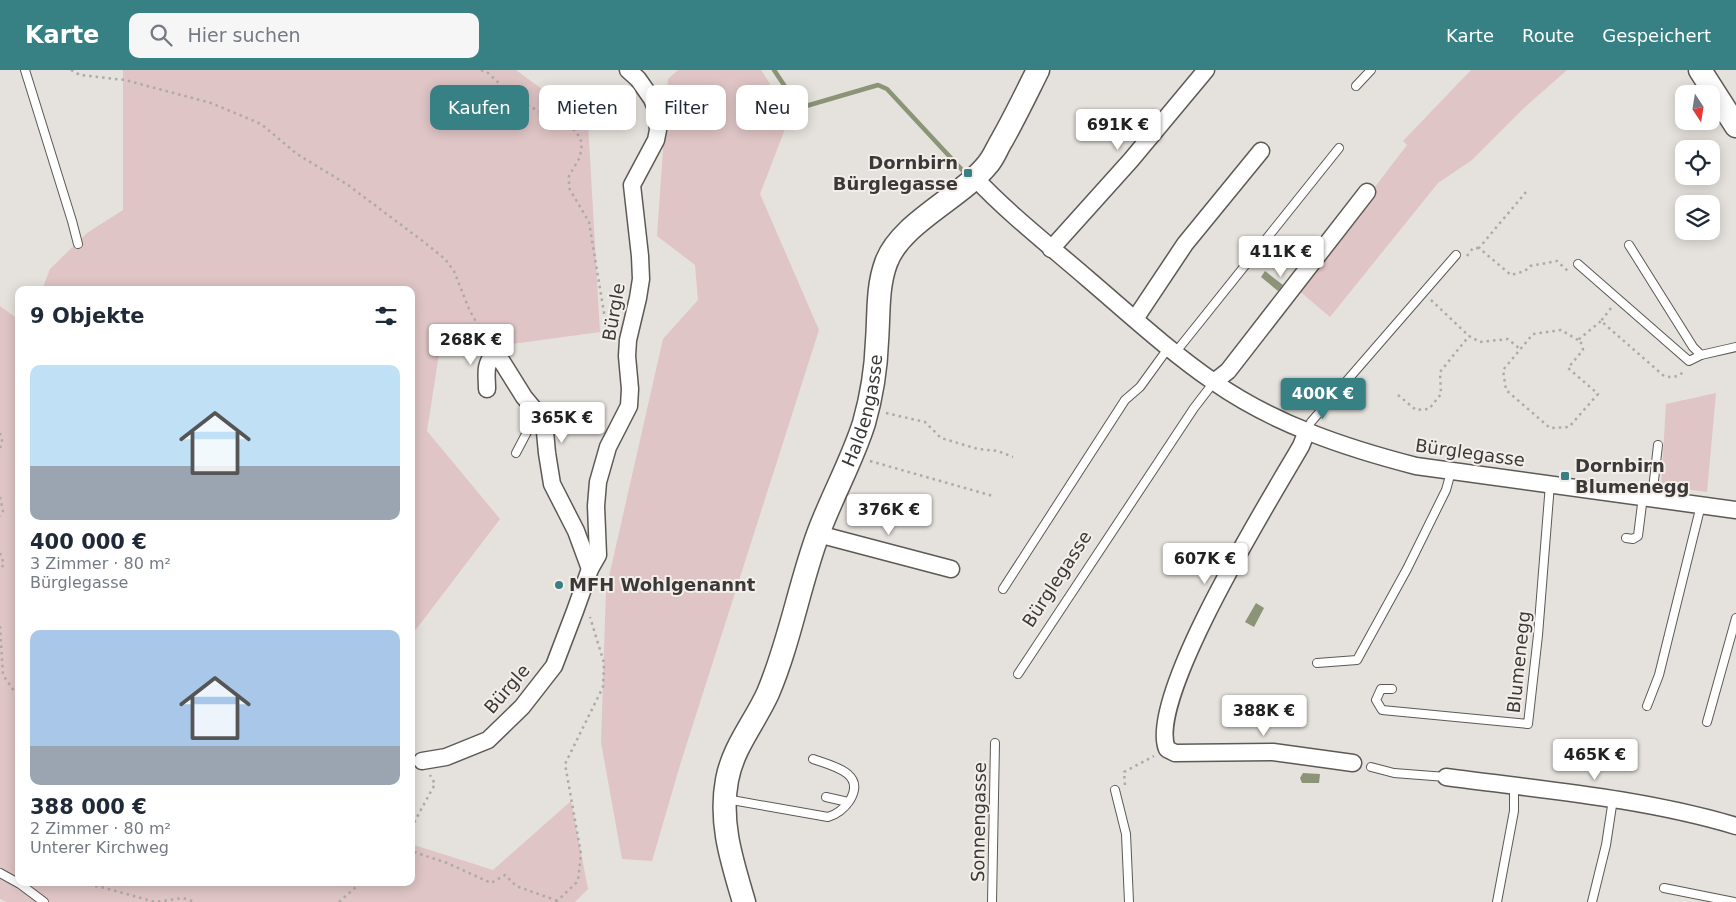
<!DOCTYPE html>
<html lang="de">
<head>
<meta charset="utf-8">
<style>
	:root { --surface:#fff; --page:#f6f6f7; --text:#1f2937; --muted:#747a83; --accent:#378083 }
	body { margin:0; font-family:"DejaVu Sans",sans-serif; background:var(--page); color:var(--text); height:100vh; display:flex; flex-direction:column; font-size:19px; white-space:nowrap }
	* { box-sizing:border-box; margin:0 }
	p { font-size:16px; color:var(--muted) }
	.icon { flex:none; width:28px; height:28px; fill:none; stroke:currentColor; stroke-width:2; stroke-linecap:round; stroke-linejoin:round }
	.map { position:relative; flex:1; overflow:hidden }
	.sheet { position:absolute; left:15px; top:216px; width:400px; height:600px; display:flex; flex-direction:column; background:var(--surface); border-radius:10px; box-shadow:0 2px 12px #0003 }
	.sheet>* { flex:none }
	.guide { position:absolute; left:430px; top:15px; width:475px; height:45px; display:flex; gap:10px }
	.needle { width:32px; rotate:168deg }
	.tools { position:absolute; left:1675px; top:15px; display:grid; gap:10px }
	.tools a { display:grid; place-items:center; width:45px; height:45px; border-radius:10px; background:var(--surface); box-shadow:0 2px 12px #0003; font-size:25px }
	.price { position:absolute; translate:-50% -42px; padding:0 11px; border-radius:5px; background:#fff; color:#222; font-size:16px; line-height:32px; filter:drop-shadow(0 1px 2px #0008) }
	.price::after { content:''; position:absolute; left:50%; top:30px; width:15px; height:11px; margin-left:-8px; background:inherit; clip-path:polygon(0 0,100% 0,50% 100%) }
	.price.active { background:var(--accent); color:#fff }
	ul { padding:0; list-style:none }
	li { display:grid; align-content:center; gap:10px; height:265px; padding:0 15px }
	li span { display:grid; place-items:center; height:155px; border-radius:10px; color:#555 }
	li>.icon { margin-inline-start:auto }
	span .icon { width:90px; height:90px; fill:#fffc; stroke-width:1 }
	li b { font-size:21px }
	h2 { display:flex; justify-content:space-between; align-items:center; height:60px; padding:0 15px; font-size:21px }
	.chip { padding:0 18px; border-radius:10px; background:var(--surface); box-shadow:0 2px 12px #0003; font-size:18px; line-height:45px }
	.chip.active { background:var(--accent); color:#fff }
	header { display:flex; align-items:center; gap:30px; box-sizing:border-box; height:70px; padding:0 25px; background:var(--accent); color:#fff }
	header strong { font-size:24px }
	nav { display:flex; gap:28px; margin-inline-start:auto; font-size:18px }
	.search { width:350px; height:45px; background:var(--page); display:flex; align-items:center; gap:12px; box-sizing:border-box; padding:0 18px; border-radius:10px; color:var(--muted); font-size:19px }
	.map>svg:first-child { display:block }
	.green { fill:#dfc5c5 }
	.water { fill:#8b9477 }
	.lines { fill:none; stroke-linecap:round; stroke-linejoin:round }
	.stream { stroke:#8b9477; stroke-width:4.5 }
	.lane-casing { stroke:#5d5955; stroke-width:10 }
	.street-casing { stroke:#5d5955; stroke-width:19 }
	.secondary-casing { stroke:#5d5955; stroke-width:25 }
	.path { stroke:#aeaaa6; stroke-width:2.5; stroke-dasharray:2.5 4; stroke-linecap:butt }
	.lane { stroke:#fff; stroke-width:8 }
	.street { stroke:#fff; stroke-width:16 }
	.secondary { stroke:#fff; stroke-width:22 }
	.poi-dot { fill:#378083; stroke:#f3eee9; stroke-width:2 }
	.labels { text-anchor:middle; stroke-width:4; stroke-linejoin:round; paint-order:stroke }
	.poi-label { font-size:18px; font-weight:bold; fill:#3b3938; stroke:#f3eee9; text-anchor:start }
	.street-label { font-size:18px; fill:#3b3938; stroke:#f3eee9 }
</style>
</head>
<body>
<header>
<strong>Karte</strong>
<div class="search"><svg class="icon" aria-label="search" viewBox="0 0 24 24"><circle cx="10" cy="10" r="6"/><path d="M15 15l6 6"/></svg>Hier suchen</div>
<nav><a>Karte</a><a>Route</a><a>Gespeichert</a></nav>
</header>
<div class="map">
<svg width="1736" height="832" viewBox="0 0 1736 832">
	<rect width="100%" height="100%" fill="#e5e1dc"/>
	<g class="green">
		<path d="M123,0H516L588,53L600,262L439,284L427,361L500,449L411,566V220H42L50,199L87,163L123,140Z"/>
		<path d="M678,0H761L790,46L760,124L819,260L680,695L652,791L622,789L601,672L606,520L663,269L698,230L695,195L657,166L668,9Z"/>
		<path d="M1471,0H1567L1525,37L1472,90L1438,113L1330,247L1297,219L1407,75L1403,71Z"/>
		<path d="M0,236L19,250V812H411V774L493,800L571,731L588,819L575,832H7L0,829Z"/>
		<path d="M1716,323L1707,422L1661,416L1666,334Z"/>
	</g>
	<g class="water">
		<path d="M1265,201L1283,215L1278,221L1261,207Z"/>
		<path d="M1256,533L1264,538L1254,557L1245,552Z"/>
		<path d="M1303,703L1320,704L1319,713H1302L1300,708Z"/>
	</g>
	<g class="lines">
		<path class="stream" d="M774,0L786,18L806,36L878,15L887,19L964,102"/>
		<g class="lane-casing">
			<g id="lane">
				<path d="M25,0L72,151L78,174"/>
				<path d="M1356,16L1371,0"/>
				<path d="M1629,175L1693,277L1701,285L1736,277"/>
				<path d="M1578,194L1689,291L1701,285"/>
				<path d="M1175,283L1339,78"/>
				<path d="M1307,361L1311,352L1456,185"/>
				<path d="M516,383L537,343"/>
				<path d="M1652,428L1658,375"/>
				<path d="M1626,468L1633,469L1638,466L1643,426"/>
				<path d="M1003,519L1125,330L1140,317L1169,277"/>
				<path d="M1317,593L1357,590L1407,499L1446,420L1451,402"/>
				<path d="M1018,604L1194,338L1214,312"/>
				<path d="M1392,619H1381L1376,630L1382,640L1528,654L1538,565L1550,414"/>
				<path d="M1647,636L1659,605L1701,435"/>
				<path d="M1707,652L1736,548"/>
				<path d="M1371,697L1394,703L1446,707"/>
				<path d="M1115,720L1126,764L1129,832"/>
				<path d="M826,727L848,732"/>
				<path d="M726,729L828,747C838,744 844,739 850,730C866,703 833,696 813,689"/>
				<path d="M0,803L20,814L44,832"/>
				<path d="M1664,818L1734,832"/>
				<path d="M992,832L995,673"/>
				<path d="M1497,832L1514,741V716"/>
				<path d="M1592,832L1606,775L1613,729"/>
			</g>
		</g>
		<g class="street-casing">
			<g id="street">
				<path d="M975,108C1010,145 1050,176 1088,209C1129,244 1169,281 1214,312C1274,354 1346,378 1416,396L1736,440"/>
				<path d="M1051,179L1131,90L1206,0"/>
				<path d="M1135,249L1185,174L1261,81"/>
				<path d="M1214,312L1228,301L1367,122"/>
				<path d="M487,319C487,305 484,296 493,285L499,287L524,327L544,351L547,383L552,414L576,461L590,499"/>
				<path d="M1307,361L1301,376C1271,428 1146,628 1167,679L1175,683L1273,682L1353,693"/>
				<path d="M818,464L951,499"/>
				<path d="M422,691L446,687L488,670L522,637L554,596L575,541L590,499L598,485L596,436L598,412L608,377L629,336L630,319L627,286L628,270L638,228L641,209L640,186L632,115L656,70L658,60L656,39L652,29L638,9L628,0"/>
				<path d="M1446,707C1543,720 1642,728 1736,756"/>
			</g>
		</g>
		<g class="secondary-casing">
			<g id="secondary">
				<path d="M1700,0L1736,56"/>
				<path id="s1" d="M744,832C732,791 719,753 727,710C733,677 755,652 768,623C790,571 799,516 818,464C832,426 852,391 864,353C872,325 876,299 877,271C879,245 877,217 886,193C900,153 961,128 988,94C994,87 997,78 1002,70C1015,47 1026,24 1038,0"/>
			</g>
		</g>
		<g class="path">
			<path d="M71,0L80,5L125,10L211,33L261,54L297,84L348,115L424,172L445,189L454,201L469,239L487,272"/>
			<path d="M481,0L487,2L516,29L576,61L582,73L580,87L569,106V118L589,152L607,261"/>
			<path d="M1526,122L1479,178L1511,205L1525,201L1530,196L1557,191L1569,202"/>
			<path d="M1467,186L1473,178H1479"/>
			<path d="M1431,230L1469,266L1480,272L1508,269L1520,279"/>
			<path d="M1611,238L1601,251L1664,306C1673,308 1679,307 1685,300"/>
			<path d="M1578,270L1561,260L1533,264L1503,300L1506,320L1550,358L1569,357L1598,324L1568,298L1583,280L1582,274L1578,270L1601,251"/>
			<path d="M1398,325L1416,340L1429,339L1441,324L1440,302L1469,266"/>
			<path d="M886,343L925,352L941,368L978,379L998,381L1013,387"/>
			<path d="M0,363L2,370L0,379"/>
			<path d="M870,391L993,426"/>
			<path d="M0,427L3,441L0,446"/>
			<path d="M0,483L4,494L0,500"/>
			<path d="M0,556L3,605L19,628"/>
			<path d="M1125,715L1124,702L1154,686"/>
			<path d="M411,758L435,714L430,705"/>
			<path d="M411,771L414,782H411"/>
			<path d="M414,782L447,793L491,813L505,805L516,816L558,831"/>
			<path d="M76,812L105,818L155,832L183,828L195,832"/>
			<path d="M339,832L357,816V812"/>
			<path d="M556,832L578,811L581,784L565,694L603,617L604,593L590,547"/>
		</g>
		<use href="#lane" class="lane"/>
		<use href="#street" class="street"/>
		<use href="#secondary" class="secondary"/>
	</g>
	<g class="poi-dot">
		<rect x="963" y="98" width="10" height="10" rx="2.5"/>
		<rect x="1560" y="401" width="10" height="10" rx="2.5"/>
		<circle cx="559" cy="515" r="5"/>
	</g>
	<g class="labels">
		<g class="poi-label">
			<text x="958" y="99" text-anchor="end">Dornbirn<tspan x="958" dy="21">Bürglegasse</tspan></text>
			<text x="1575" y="402">Dornbirn<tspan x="1575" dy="21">Blumenegg</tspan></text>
			<text x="569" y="521">MFH Wohlgenannt</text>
		</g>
		<g class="street-label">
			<text transform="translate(614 242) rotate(-80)" y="6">Bürgle</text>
			<text dy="6" stroke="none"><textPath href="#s1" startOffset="520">Haldengasse</textPath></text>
			<text transform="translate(1470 383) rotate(8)" y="6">Bürglegasse</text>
			<text transform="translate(1057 509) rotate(-57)" y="6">Bürglegasse</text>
			<text transform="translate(1519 592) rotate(-84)" y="6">Blumenegg</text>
			<text transform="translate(507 619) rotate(-49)" y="6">Bürgle</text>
			<text transform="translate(979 752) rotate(-89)" y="6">Sonnengasse</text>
		</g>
	</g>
</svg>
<div class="tools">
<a><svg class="needle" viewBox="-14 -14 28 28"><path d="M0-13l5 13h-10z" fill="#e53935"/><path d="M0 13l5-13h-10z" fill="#747a83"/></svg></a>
<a><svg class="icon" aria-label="locate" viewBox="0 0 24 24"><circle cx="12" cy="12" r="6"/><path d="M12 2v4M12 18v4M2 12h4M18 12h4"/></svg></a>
<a><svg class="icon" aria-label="layers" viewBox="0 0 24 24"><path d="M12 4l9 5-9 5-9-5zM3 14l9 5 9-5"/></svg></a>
</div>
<b class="price" style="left:1118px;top:81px">691K €</b>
<b class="price" style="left:1281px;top:208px">411K €</b>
<b class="price" style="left:471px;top:296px">268K €</b>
<b class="price active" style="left:1323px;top:350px">400K €</b>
<b class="price" style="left:562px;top:374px">365K €</b>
<b class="price" style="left:889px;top:466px">376K €</b>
<b class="price" style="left:1205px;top:515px">607K €</b>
<b class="price" style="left:1264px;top:667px">388K €</b>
<b class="price" style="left:1595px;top:711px">465K €</b>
<div class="guide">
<a class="chip active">Kaufen</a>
<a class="chip">Mieten</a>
<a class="chip">Filter</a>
<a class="chip">Neu</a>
</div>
<section class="sheet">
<h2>9 Objekte<svg class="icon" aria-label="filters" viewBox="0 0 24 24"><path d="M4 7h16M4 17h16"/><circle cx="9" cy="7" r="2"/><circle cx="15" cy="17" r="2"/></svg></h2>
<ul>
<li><span style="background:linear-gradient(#bfe0f5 65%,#9aa5b1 0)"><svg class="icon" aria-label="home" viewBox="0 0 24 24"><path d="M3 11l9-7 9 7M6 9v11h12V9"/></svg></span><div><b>400 000 €</b><p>3 Zimmer · 80 m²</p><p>Bürglegasse</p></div></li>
<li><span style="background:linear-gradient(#a9c7e8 75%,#9aa5b1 0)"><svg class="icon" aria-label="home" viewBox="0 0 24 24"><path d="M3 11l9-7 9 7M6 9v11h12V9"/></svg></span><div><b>388 000 €</b><p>2 Zimmer · 80 m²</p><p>Unterer Kirchweg</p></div></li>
</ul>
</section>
</div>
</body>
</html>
